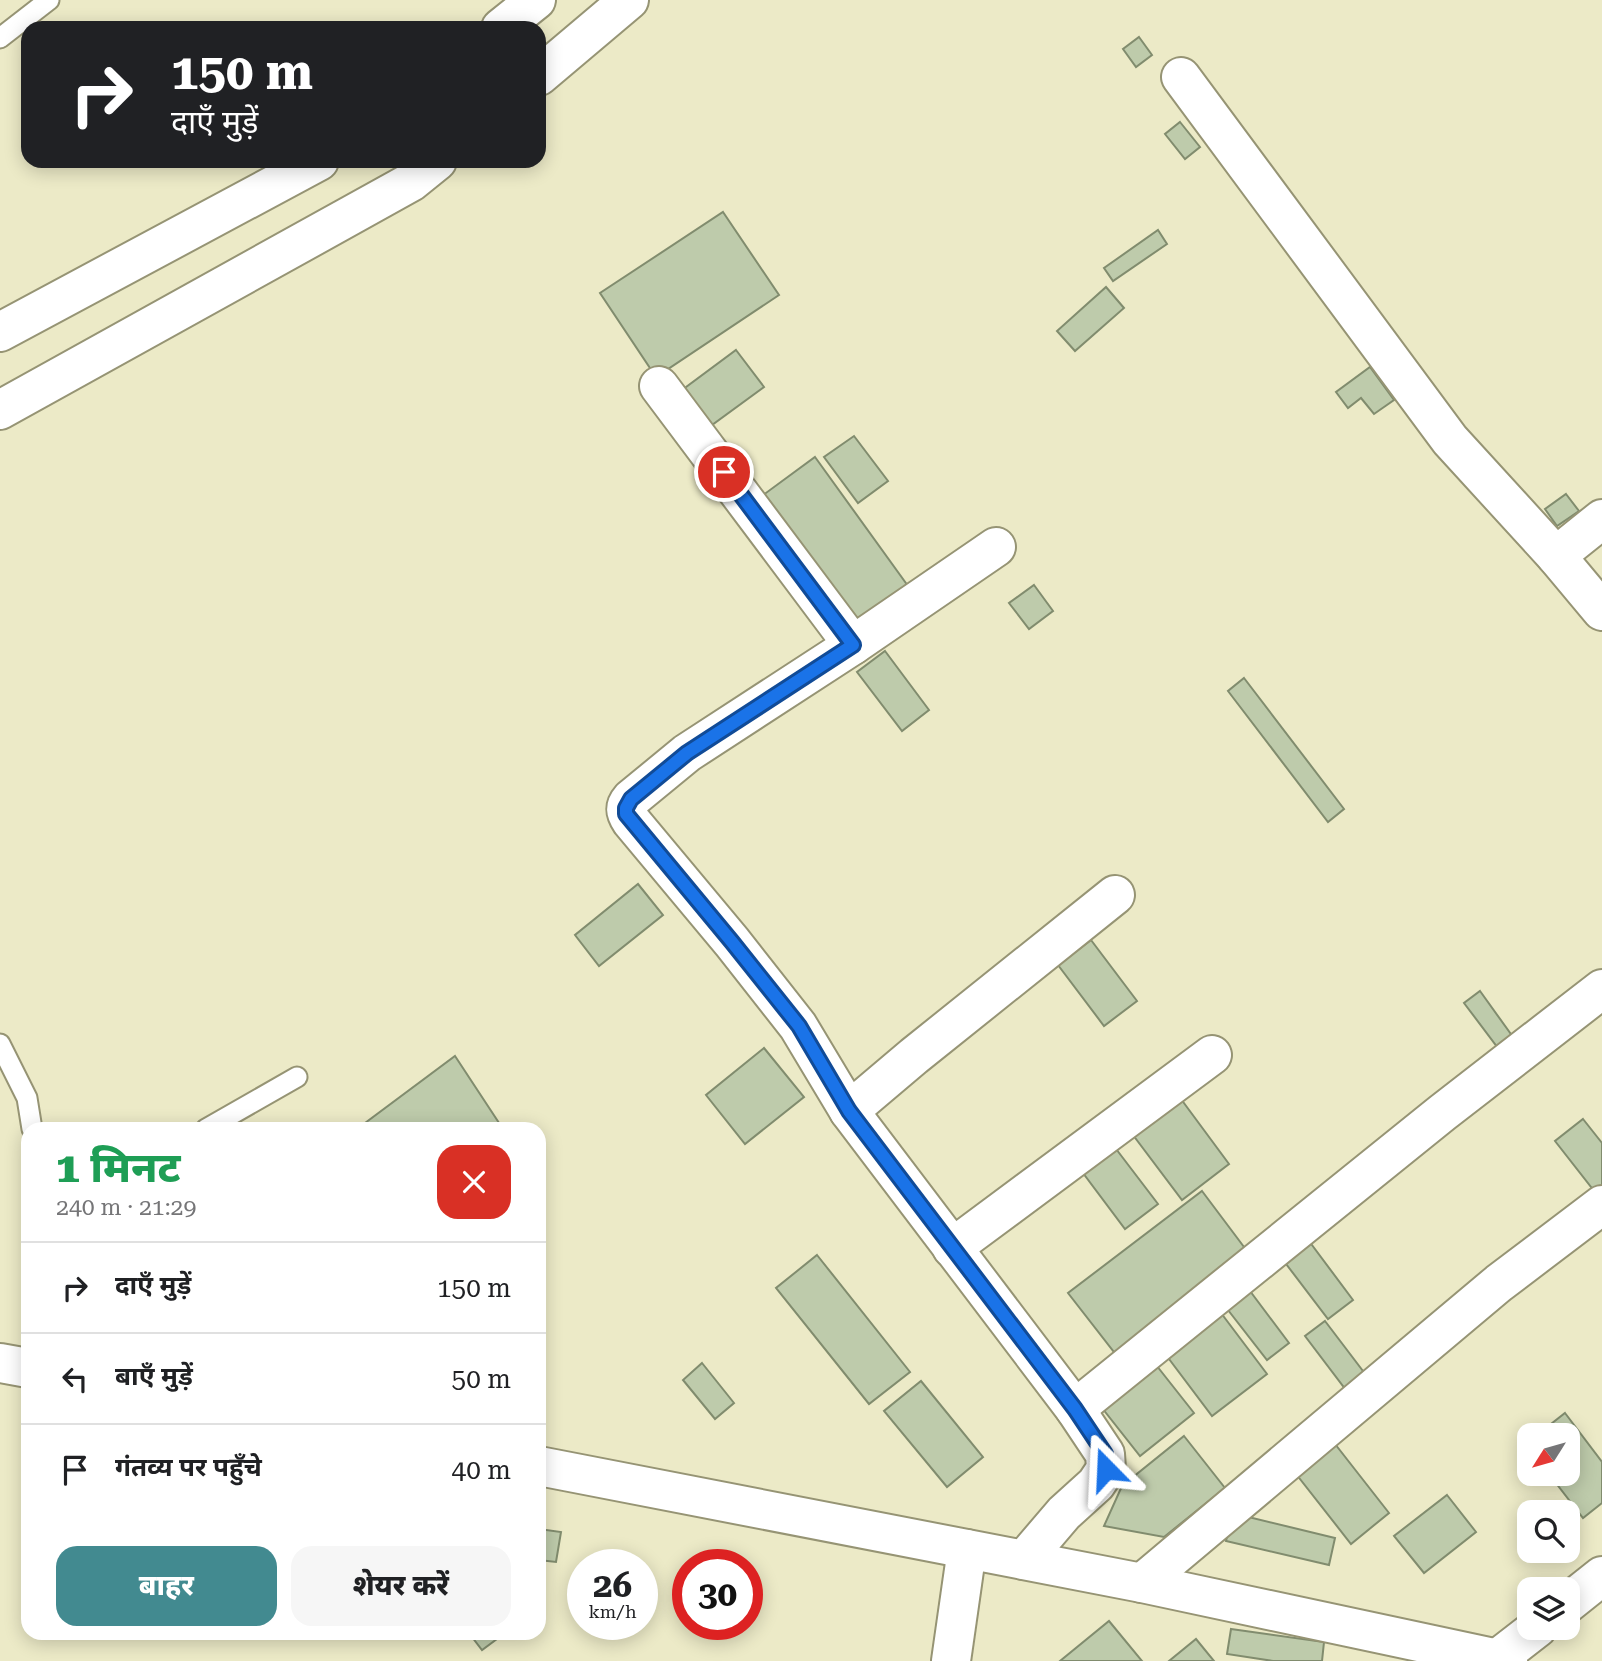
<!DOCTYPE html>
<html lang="hi">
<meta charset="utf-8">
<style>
:root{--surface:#fff;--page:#f6f6f6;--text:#202124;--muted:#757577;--line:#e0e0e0;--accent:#428a90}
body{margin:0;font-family:"Roboto Serif","Noto Sans Devanagari",serif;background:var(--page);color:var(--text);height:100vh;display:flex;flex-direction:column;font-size:26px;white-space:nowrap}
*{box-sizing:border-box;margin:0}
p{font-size:23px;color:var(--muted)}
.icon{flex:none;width:38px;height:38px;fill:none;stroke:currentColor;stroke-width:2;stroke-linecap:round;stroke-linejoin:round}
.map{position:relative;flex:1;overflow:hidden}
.panel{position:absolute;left:21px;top:1122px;width:525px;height:518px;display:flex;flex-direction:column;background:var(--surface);border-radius:21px;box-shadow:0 4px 18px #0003}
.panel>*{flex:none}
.banner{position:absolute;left:21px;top:21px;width:525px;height:147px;border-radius:21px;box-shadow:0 4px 18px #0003;background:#202124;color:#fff;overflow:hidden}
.needle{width:46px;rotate:233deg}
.buttons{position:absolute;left:1517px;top:1423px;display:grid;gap:14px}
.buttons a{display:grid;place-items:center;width:63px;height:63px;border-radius:14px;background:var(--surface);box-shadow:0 4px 18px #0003;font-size:35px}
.speed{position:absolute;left:567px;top:1549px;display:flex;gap:14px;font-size:35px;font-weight:700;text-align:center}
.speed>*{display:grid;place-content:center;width:91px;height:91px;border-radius:50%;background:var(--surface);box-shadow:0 4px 18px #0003;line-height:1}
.speed small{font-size:18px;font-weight:400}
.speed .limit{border:10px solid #d22;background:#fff;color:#111}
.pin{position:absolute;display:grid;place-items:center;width:60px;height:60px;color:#fff;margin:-30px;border:4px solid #fff;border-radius:50%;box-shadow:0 2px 7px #0007}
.me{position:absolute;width:77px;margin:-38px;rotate:339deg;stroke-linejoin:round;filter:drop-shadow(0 0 5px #0008)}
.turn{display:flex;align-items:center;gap:24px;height:147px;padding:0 35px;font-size:32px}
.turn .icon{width:91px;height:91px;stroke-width:2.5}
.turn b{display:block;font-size:49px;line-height:60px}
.round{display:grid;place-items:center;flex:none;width:74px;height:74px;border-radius:21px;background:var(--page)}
.overview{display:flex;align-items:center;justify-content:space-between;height:119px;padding:0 35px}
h1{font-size:42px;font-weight:800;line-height:52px;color:#1e9e55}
.primary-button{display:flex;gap:14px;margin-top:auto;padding:14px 35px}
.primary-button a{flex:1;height:80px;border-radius:21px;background:var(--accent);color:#fff;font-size:28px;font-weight:800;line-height:80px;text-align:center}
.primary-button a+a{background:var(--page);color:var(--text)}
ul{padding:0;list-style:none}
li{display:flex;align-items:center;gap:21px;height:91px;padding:0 35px;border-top:2px solid var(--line)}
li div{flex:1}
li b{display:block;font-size:26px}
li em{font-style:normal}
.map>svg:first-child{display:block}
</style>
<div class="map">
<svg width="1602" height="1661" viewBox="0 0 1602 1661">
<rect width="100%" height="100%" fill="#eceac7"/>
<!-- building -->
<g fill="#becbab" stroke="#818c6e" stroke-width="2">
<path d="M1139 37 1152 55 1136 67 1123 49Z"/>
<path d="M1180 122 1200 147 1185 159 1165 134Z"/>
<path d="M723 212 779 295 656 377 600 293Z"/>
<path d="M1158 230 1167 244 1113 281 1104 268Z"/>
<path d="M1106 287 1124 308 1075 351 1057 331Z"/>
<path d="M736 350 764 387 701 433 674 396Z"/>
<path d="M1370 367 1394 400 1374 414 1361 398 1348 408 1336 392Z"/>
<path d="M854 436 888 481 858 503 824 457Z"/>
<path d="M815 457 908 586 848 629 755 501Z"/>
<path d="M1566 494 1579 511 1557 526 1545 509Z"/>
<path d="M1034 585 1053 611 1029 629 1009 603Z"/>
<path d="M885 651 929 710 902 731 857 672Z"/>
<path d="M1244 678 1344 809 1328 822 1228 691Z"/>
<path d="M638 884 663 915 599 966 575 935Z"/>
<path d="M1091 940 1137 1001 1104 1026 1058 965Z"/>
<path d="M1480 991 1513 1037 1498 1048 1464 1003Z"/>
<path d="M764 1048 804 1097 745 1144 706 1095Z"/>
<path d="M455 1056 503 1129H357Z"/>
<path d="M1178 1095 1229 1164 1182 1200 1130 1131Z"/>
<path d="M1583 1119 1602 1143V1186L1595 1192 1555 1141Z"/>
<path d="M1110 1141 1158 1204 1125 1229 1077 1165Z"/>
<path d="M1202 1191 1253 1259 1121 1361 1068 1293Z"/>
<path d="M1306 1237 1353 1300 1328 1319 1280 1256Z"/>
<path d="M817 1255 910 1372 869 1404 776 1288Z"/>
<path d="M1244 1283 1289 1343 1267 1360 1221 1301Z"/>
<path d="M1215 1305 1267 1374 1212 1416 1160 1347Z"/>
<path d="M1325 1321 1366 1375 1346 1390 1305 1336Z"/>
<path d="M1149 1356 1194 1413 1140 1456 1095 1399Z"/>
<path d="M702 1363 734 1403 715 1419 683 1380Z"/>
<path d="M921 1381 983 1457 947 1487 884 1411Z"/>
<path d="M1565 1413 1602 1462V1503L1583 1518 1549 1474H1568V1435H1537Z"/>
<path d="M1328 1435 1389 1513 1351 1544 1289 1465Z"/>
<path d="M1184 1436 1225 1488 1164 1537 1104 1526 1122 1486Z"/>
<path d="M1447 1495 1476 1532 1424 1573 1394 1536Z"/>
<path d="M1232 1513 1335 1538 1329 1565 1226 1541Z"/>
<path d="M539 1529 561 1532 556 1562 539 1560Z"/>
<path d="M1109 1621 1142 1661H1060Z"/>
<path d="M1231 1629 1324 1642 1322 1661H1273L1227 1654Z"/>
<path d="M469 1633H505L482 1650Z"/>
<path d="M1196 1639 1214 1661H1169Z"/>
</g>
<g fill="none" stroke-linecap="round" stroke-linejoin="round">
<!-- lane casing -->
<g stroke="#969474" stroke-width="23">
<g id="lane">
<path d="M0 38 49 0"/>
<path d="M0 1044 27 1098 32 1129"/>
<path d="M206 1129 297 1077"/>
</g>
</g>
<!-- street casing -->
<g stroke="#969474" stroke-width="42">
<g id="street">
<path d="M1181 77 1450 440 1556 556 1602 611"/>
<path d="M659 386 853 645"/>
<path d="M996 547 853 645 687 753 631 799C624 807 625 812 631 821L732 942 798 1026 849 1111 1075 1409 1105 1454 1106 1469 1096 1484 1064 1513 1024 1560"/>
<path d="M1556 556 1602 519"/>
<path d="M849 1111 914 1056 1115 895"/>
<path d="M952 1248 1212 1055"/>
<path d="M1075 1409 1442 1113 1602 989"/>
<path d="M1142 1583 1499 1283 1602 1205"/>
<path d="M951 1661 967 1549"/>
</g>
</g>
<!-- secondary casing -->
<g stroke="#969474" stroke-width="42">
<g id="secondary">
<path d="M501 28 536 0"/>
<path d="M539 76 629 0"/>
<path d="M0 332 319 161"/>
<path d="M0 410 411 182 437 161"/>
<path d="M0 1363 28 1368"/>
<path d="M539 1466 1142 1583 1508 1661"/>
<path d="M1568 1603 1602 1576"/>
<path d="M1497 1659 1537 1628"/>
</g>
</g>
<!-- lane -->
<use href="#lane" stroke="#fff" stroke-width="19"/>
<!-- street -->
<use href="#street" stroke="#fff" stroke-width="38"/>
<!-- secondary -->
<use href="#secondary" stroke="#fff" stroke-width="38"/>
</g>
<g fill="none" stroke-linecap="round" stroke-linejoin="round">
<!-- route casing -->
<g stroke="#114b97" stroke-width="18">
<path id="route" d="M724 472 853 645 687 753 631 799 626 808V814L732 942 799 1026 849 1111 1075 1409 1105 1454 1106 1469"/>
</g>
<!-- route -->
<use href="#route" stroke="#1a73e8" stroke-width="12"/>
</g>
</svg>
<div class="buttons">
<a><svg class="needle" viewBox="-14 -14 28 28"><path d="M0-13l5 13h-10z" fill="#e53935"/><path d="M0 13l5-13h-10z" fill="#757577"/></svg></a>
<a><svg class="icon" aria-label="search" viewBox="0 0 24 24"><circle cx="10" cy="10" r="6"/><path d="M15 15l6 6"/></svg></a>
<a><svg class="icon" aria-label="layers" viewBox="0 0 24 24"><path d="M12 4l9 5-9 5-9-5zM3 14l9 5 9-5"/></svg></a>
</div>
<div class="speed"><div>26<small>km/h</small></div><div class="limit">30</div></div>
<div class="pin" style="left:724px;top:472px;background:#d93025"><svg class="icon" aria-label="arrive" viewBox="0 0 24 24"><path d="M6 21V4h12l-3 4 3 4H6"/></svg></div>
<svg class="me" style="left:1106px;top:1469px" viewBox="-20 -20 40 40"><path d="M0-17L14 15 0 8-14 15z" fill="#1a73e8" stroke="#fff" stroke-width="4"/></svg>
<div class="banner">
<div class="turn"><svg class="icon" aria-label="right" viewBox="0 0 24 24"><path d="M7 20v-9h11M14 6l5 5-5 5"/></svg><div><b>150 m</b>दाएँ मुड़ें</div></div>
</div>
<section class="panel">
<div class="overview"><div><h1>1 मिनट</h1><p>240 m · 21:29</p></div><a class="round" style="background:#d93025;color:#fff"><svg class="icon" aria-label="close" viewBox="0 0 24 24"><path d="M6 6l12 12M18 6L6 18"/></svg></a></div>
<ul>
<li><svg class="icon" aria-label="right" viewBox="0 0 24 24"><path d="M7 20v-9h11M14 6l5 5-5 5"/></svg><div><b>दाएँ मुड़ें</b></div><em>150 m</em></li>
<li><svg class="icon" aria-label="left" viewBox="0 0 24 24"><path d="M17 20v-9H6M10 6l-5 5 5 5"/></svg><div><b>बाएँ मुड़ें</b></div><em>50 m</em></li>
<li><svg class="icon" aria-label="arrive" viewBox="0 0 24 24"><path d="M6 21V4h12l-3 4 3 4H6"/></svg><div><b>गंतव्य पर पहुँचे</b></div><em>40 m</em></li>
</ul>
<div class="primary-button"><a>बाहर</a><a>शेयर करें</a></div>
</section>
</div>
